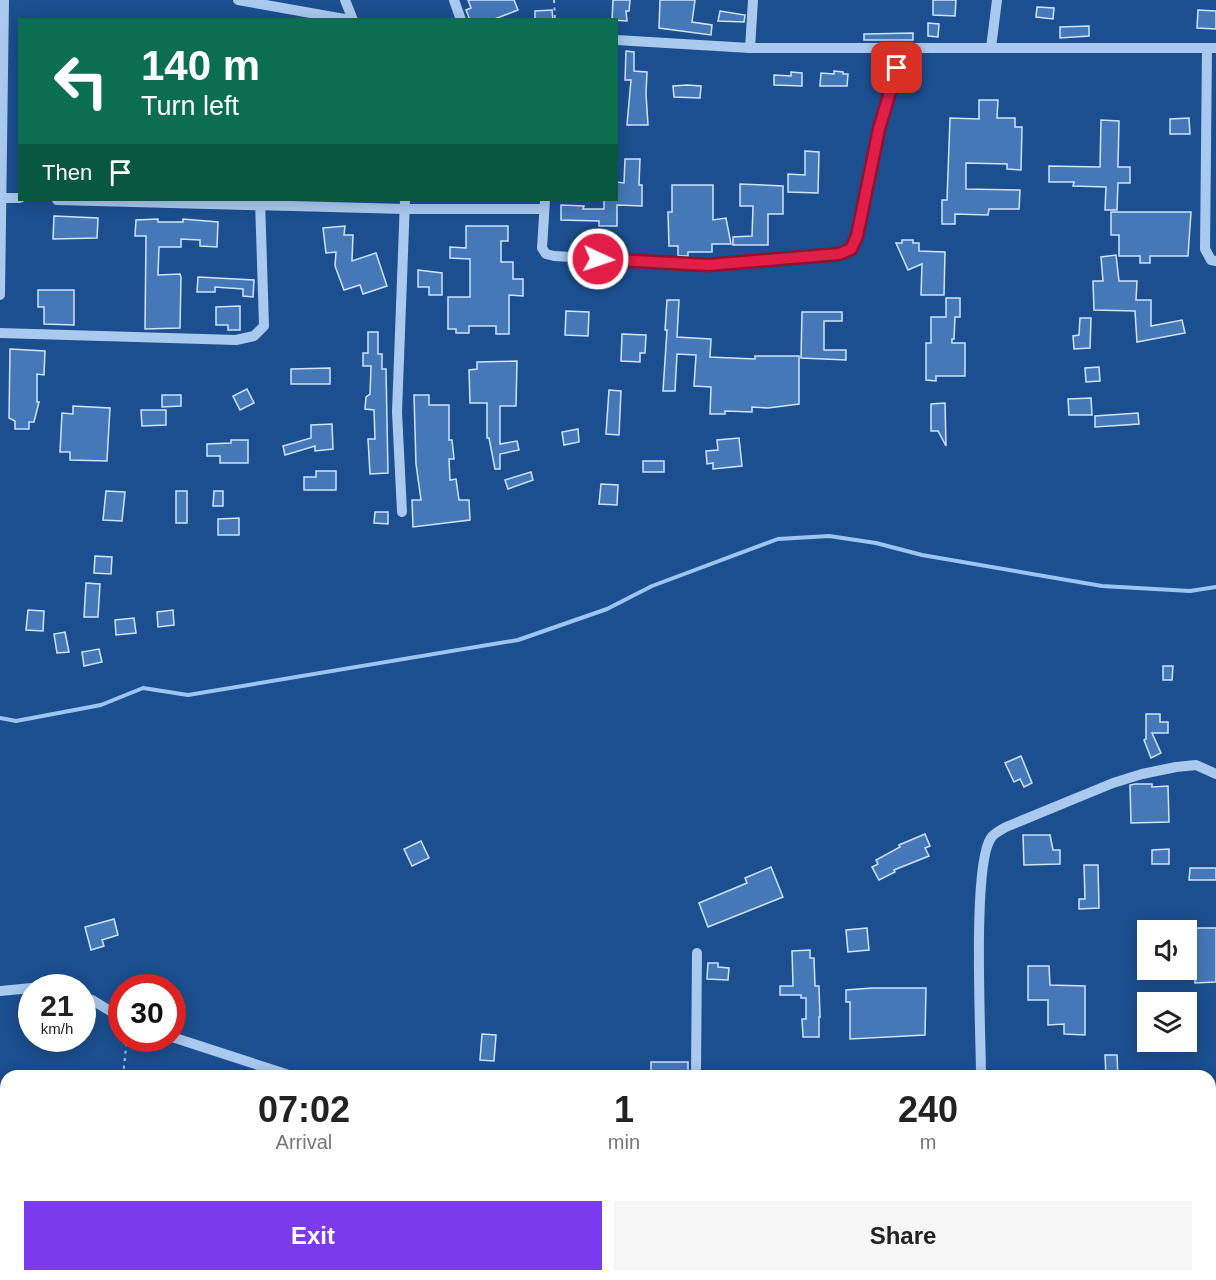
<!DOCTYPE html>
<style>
:root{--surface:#fff;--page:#f6f6f6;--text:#222;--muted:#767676;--accent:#7c3aed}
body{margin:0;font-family:Helvetica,sans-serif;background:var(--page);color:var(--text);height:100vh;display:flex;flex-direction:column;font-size:22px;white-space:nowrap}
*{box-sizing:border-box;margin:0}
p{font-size:20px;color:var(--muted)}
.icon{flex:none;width:33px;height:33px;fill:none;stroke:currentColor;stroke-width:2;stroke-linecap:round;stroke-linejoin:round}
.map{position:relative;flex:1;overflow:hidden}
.side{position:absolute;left:0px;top:1070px;width:1216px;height:212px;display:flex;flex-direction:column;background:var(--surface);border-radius:18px 18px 0 0;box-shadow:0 3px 15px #0003}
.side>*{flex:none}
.banner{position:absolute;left:18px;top:18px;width:600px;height:183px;border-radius:0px;box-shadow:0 3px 15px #0003;background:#0b6e4f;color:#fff;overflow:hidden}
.buttons{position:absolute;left:1137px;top:920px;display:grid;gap:12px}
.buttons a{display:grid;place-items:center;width:60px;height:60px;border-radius:0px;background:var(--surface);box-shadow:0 3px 15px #0003;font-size:30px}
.speed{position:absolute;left:18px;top:974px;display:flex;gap:12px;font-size:30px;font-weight:700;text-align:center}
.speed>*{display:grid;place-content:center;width:78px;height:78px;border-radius:50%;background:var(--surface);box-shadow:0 3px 15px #0003;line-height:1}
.speed small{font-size:15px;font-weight:400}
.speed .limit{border:9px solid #d22;background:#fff;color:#111}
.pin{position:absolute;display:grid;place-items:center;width:51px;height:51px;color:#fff;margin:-26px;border-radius:12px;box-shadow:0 3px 9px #0006}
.me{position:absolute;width:66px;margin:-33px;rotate:93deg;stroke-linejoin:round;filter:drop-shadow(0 0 4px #0008)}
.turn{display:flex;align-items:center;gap:21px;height:126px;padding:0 24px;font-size:27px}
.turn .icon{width:78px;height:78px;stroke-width:2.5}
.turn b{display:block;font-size:42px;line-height:51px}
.then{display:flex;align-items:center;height:57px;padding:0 24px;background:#0003;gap:12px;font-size:22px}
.eta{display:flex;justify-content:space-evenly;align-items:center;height:102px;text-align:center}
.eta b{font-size:36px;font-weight:800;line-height:42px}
.action{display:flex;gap:12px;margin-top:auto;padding:12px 24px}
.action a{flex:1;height:69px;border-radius:0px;background:var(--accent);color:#fff;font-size:24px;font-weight:800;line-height:69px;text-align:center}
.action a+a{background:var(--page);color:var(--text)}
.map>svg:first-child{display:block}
</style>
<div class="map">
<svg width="1216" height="1280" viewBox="0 0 1216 1280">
<rect width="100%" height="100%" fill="#1b4f8f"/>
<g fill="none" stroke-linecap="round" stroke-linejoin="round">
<!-- stream -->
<path stroke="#9cc4f0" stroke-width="4" d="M0 718 16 721 101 705 143 688 188 695 518 640 607 609 652 586 778 539 829 536 876 543 922 555 1102 586 1190 591 1216 587"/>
</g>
<!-- building -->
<g fill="#4478b7" stroke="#cfe3fa" stroke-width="1.5">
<path d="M468 0H514L518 10 492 20H470L466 10 471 8Z"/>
<path d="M613 0H630L629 11H626L627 21 612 20Z"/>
<path d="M660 0H695L692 22 712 25 711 35 659 28Z"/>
<path d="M933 0H956L955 16 933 15Z"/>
<path d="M1037 7 1054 8 1053 19 1036 17Z"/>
<path d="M552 10 553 20H535V11Z"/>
<path d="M1198 10 1216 11V29L1197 28Z"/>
<path d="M720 11 745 15 744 22 718 21Z"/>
<path d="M928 23 939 24 938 37 928 36Z"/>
<path d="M1089 26V36L1060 38V27Z"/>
<path d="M913 33V40H864V34Z"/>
<path d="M626 51 634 52V71L647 72 646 94 648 125H627L631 80H625Z"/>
<path d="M834 71 843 72V74H848L847 86H820L821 73 834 74Z"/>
<path d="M791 72 802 73V86L774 85V75L791 76Z"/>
<path d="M687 85 701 86 700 98 674 97 673 86Z"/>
<path d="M979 100H998L997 118H1015V127H1022L1021 170 1007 169V164L966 163V189L1020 190 1019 209H989L988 215 955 214V224H942V200H947L950 118 979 119Z"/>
<path d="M1189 118 1190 134H1170V119Z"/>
<path d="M1101 120 1119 121 1118 167H1130V183H1118L1117 210H1105L1106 187 1073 186 1074 182H1049V166L1100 167Z"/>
<path d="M805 151 819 152 818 193 788 192V174L805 175Z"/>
<path d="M625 159H640L639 185H642V206L617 205V226H599V221L561 220V205L584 206 583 209H604V200H616V182L624 183Z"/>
<path d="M740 184 783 186V214H768V245H733V237L752 236 753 206H740Z"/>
<path d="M672 185H713V220L726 218 731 244H712V252H688V256H678V246H669L668 212H672Z"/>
<path d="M1111 212H1191L1188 256H1150V263H1140V256H1119V235H1111Z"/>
<path d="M54 216 98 218 97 238 53 239Z"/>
<path d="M158 219V222H183V219L218 222 217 247 200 246V240L181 239V247H159L158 275 180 274 181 277 180 328 145 329 146 236H135L136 220Z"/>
<path d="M345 226 344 235H353L352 261 376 253 387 286 363 294 360 285 344 290 335 266 336 252 326 253 323 228Z"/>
<path d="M466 226H508V241H501V262H513V279H523V296L509 295V334H496V326H469V333H456V329H448V297H470V259L450 258V247L466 248Z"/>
<path d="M902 240H913V243H919V251L945 252 944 295H921L922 264 908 270 896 243H902Z"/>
<path d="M1116 255 1119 281H1137L1136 300H1151V326L1182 320 1185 333 1137 342 1135 311 1094 310 1093 281H1103L1101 257Z"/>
<path d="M418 270 442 273V295H429V287H418Z"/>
<path d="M198 277 254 280 253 297 243 296V289L215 287V292H197Z"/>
<path d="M38 290H74V325L44 324V307H38Z"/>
<path d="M946 298H960V317H955L954 339H952V343H965V376H936V381L926 380V343H931V317H946Z"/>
<path d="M667 300H679L677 337 711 339 710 357 755 359V356H799V404L768 408 752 407V412L725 411V414H710L711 387 694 386 696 355 677 354 675 391H663L667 330H665Z"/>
<path d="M240 306V330H228V325H216V307Z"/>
<path d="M566 311 589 312 588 336 565 335Z"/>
<path d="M802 312H842V321H824V350H846V360L801 358Z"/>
<path d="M1080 318H1091L1090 348 1074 349 1073 336 1079 335Z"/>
<path d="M368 332H378V354H382V369H386L388 473 370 474 368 439H375L374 410 365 409 366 397 370 394 371 366H363V353H368Z"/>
<path d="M622 334 646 335 645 353H640V362L621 361Z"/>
<path d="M10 349 45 351 44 375 37 374V402H39L34 422H29V429H15V421L9 418Z"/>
<path d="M517 361 516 406H500V444L517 441 519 450 500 454V469H495L489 438H487V403H470L469 370 477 369V362Z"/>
<path d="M1099 367 1100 381 1086 382 1085 368Z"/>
<path d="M330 368V384H291V369Z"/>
<path d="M247 389 254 403 240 410 233 396Z"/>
<path d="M609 390 621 391 619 435 606 434Z"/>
<path d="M162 395H181V406L162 407Z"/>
<path d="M414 395H429V405H449V440H452L454 459H449L450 480 456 479 459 500H469L470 520 413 527 412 500H421L416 464Z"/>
<path d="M1091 398 1092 415H1069L1068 399Z"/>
<path d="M945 403 946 446 938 431H931V404Z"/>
<path d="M73 406 110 408 107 461 70 460V452H60L62 413 73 414Z"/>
<path d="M141 410H166V425L142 426Z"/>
<path d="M1138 413 1139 424 1095 427V416Z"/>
<path d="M332 424 333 449 315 451V446L285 455 283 446 311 438V425Z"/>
<path d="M578 429 579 442 564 445 562 432Z"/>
<path d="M739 438 742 466 713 469V463L707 464 706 451 718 450 717 440Z"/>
<path d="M231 440H248V463H220V456H207V444L231 443Z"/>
<rect x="643" y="461" width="21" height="11"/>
<path d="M316 471H336V490H304V477H316Z"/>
<path d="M531 472 533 480 508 489 505 480Z"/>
<path d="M601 484 618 485 617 505 599 504Z"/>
<path d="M106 491 125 492 122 521 103 520Z"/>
<rect x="176" y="491" width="11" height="32"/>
<path d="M214 491H223V506H213Z"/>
<path d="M375 512H388V524L374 523Z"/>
<path d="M239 518V535H218V519Z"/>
<path d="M95 556 112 557 111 574 94 573Z"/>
<path d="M86 583 100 584 98 617H84Z"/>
<path d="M28 610 44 611 43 631 26 630Z"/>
<path d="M173 610 174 625 158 627 157 612Z"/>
<path d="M134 618 136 633 116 635 115 620Z"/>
<path d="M65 632 69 652 57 653 54 634Z"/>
<path d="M99 649 102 662 84 666 82 652Z"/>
<path d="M1163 666H1173L1172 680H1163Z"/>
<path d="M1146 714H1160V722H1168V733H1152L1161 753 1151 758 1144 740 1146 739Z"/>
<path d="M1021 756 1032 783 1024 787 1020 779 1014 782 1005 763Z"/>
<path d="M1135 784H1152V787L1168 786 1169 822 1131 823 1130 785Z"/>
<path d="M925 834 930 846 925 848 929 856 894 870 895 872 879 880 872 867 878 864 876 860 900 847 899 845Z"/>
<path d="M1023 835H1050L1053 850H1060V864L1024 865Z"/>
<path d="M421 841 429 858 412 866 404 849Z"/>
<path d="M1169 849V864H1152V850Z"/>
<path d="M1084 865H1098L1099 908 1079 909V899H1085Z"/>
<path d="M771 867 783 897 708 927 699 903 747 883 745 878Z"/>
<path d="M1190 868H1216V880H1189Z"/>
<path d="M114 919 118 935 102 940 104 946 91 950 85 927Z"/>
<path d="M867 928 869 950 848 952 846 930Z"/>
<path d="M1195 928H1216V982L1195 983V960H1192L1193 936H1195Z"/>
<path d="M810 950V958H814L815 986H819L820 1017H819V1037H803L802 1019H806V998H801V995H780V986H793L792 951Z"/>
<path d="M708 963H718V967L729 968 728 980 707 979Z"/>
<path d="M1028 966H1049L1050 985 1085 986V1035L1064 1034V1024L1048 1025V1000H1028Z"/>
<path d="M872 988H926L925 1035 850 1039V1002H846V990Z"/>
<path d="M482 1034 496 1035 494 1061 480 1060Z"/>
<path d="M1105 1055H1117L1118 1076H1106Z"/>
<rect x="651" y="1062" width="37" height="14"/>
</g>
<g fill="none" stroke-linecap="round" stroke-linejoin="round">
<!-- path -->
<g stroke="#a9c9ee" stroke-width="2" stroke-dasharray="3 4.5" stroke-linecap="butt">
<path d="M554 0 555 20"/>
<path d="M123 1076 127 1038"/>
</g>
<!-- minor -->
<g stroke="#a9c9ee" stroke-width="10">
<path d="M238 0 350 20"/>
<path d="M345 0 353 20"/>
<path d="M454 0 461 20"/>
<path d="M616 40 750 48H1216"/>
<path d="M750 48 753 0"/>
<path d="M991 48 997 0"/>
<path d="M1207 48 1205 249 1211 260 1216 261"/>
<path d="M2 198H20"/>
<path d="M57 200 405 209H544"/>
<path d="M545 200 542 248 546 254 554 256 708 265 839 254 851 249 857 236 879 129 903 48"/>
<path d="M0 295 4 0"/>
<path d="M0 333 236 340 254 336 264 326 260 200"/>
<path d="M402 512 397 412 405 200"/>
<path d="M0 991 32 988"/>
<path d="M82 998 92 1000 122 1018"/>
<path d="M172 1037 292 1076"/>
<path d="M696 1076 697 953"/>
<path d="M981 1076C981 1034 972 864 991 838 994 833 1001 830 1006 827L1113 783 1142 774 1176 767 1196 765 1216 774"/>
<path d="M568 1275V1280"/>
<path d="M992 1275 1006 1280"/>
<path d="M390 1280 400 1275"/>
<path d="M846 1280 847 1275"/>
</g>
</g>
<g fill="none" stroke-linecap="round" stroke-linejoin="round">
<!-- route casing -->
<g stroke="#92132f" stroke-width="15">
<path id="route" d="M598 259 708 265 839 254 851 249 857 236 879 129 897 68"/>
</g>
<!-- route -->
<use href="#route" stroke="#e11d48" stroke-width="10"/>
</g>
</svg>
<div class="buttons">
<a><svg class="icon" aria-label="sound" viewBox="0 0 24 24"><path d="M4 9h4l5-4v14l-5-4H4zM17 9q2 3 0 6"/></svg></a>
<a><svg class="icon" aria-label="layers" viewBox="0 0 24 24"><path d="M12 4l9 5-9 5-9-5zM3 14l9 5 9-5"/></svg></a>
</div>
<div class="speed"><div>21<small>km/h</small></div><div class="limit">30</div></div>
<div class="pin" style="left:897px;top:68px;background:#d93025"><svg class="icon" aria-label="arrive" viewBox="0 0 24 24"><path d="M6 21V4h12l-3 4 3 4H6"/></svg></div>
<svg class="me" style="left:598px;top:259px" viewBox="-20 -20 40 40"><circle r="17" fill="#e11d48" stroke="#fff" stroke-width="3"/><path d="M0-11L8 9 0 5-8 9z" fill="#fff"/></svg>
<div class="banner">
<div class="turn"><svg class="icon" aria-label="left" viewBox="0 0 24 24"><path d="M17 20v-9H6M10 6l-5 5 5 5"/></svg><div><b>140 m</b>Turn left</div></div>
<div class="then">Then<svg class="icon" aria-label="arrive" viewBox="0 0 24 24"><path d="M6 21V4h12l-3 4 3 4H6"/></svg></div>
</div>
<section class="side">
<div class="eta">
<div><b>07:02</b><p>Arrival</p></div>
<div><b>1</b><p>min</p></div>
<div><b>240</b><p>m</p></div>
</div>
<div class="action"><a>Exit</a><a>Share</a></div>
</section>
</div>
